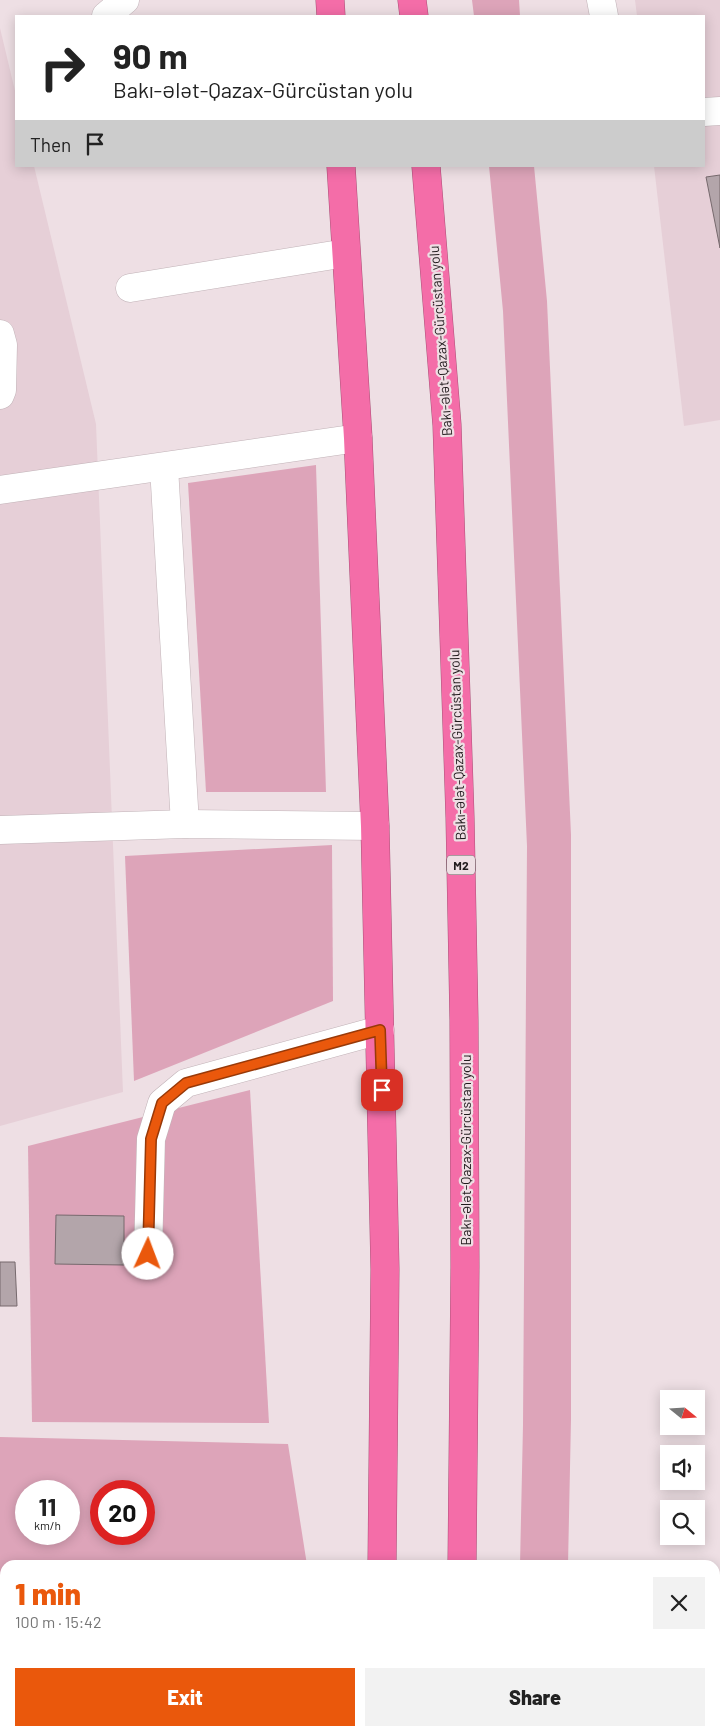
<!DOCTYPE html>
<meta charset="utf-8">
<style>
:root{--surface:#fff;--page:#f2f2f2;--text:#222;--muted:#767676;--accent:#ea580c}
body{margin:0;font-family:Barlow,sans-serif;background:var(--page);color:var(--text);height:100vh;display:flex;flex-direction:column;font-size:19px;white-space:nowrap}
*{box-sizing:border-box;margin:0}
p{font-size:16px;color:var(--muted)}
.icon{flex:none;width:28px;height:28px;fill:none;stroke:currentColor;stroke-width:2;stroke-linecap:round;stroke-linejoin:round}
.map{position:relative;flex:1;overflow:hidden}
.panel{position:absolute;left:0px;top:1560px;width:720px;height:176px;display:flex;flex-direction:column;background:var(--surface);border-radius:15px 15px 0 0;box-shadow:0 2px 12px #0003}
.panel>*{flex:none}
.guide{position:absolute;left:15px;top:15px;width:690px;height:152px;border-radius:0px;box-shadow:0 2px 12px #0003;background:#fff;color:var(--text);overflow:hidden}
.needle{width:32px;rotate:108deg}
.controls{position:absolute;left:660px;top:1390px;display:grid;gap:10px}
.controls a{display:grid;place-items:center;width:45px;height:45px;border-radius:0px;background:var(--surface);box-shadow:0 2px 12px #0003;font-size:25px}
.speed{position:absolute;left:15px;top:1480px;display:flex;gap:10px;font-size:25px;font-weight:700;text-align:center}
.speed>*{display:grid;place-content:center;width:65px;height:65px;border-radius:50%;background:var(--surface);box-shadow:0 2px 12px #0003;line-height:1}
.speed small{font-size:12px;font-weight:400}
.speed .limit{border:8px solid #d22;background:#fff;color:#111}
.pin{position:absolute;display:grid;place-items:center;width:42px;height:42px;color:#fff;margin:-21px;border-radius:10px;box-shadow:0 2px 8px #0006}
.me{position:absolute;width:55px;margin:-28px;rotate:2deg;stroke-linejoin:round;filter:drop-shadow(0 0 4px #0008)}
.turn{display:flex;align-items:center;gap:18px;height:105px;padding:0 15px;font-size:22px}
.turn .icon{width:65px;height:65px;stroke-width:2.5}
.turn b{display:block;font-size:35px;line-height:42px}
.then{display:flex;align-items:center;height:48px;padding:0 15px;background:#0003;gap:10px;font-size:19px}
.round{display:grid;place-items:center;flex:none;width:52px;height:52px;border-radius:0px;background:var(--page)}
.head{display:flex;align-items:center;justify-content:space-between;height:85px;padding:0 15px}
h1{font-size:30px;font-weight:800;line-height:38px;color:var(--accent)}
.cta{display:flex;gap:10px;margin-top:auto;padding:10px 15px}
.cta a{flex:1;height:58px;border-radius:0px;background:var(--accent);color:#fff;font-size:20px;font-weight:800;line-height:58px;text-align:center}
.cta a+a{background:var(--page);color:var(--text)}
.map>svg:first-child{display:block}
</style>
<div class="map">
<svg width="720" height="1736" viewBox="0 0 720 1736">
<rect width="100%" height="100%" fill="#eedfe4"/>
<!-- built -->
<g fill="#e6cfd7">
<path d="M635 0H720V420L684 426 654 166H704V16H637Z"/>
<path d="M0 28 16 95V166H34L96 424 123 1092 0 1126Z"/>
</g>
<!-- green -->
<g fill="#dda4b9" fill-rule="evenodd">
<path d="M472 0H519L520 16H474Z"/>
<path d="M489 166H534L547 301 571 835V1419L568 1565H520L523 1425 527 846 503 311Z"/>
<path d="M316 465 326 792H206L188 483Z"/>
<path d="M332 845 333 1001 134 1081 125 856Z"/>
<path d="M250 1090 269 1423 32 1422 28 1146Z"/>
<path d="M0 1437 288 1444 307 1565H5V1731H311V1736H0ZM69 1491V1534H26V1491ZM144 1491V1534H101V1491Z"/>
<rect x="516" y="1731" width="48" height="5"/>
</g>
<!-- building -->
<g fill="#b3a5aa" stroke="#76696d">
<path d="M720 175V248L706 177Z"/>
<path d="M56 1215 124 1216V1265L55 1264Z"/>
<path d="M0 1262H15L17 1306H0Z"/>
</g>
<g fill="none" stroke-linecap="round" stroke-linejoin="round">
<!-- minor casing -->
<g stroke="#c1b2b7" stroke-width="29">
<g id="minor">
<path d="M601 0 604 16"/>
<path d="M106 16 125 0"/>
<path d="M704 112 720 111"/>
<path d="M130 288 346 253"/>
<path d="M0 334 3 345 2 390 0 395"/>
<path d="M164 467 185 824"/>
<path d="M0 490 358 438"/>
<path d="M0 830 185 824 375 826"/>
<path d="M148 1254 151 1139 162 1103 186 1083 380 1030"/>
</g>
</g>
<!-- highway casing -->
<g stroke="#aa5077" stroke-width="29">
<g id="highway">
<path d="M330 0 331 16"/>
<path d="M412 0 414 16"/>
<path d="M341 166 358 438 375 826 385 1269 382 1565"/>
<path d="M426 166 447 425 460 817 464 1020 465 1267 462 1565"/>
<path d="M378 1736V1731"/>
<path d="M457 1736 458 1731"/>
</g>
</g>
<!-- minor -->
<use href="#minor" stroke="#fff" stroke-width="28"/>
<!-- highway -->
<use href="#highway" stroke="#f46da8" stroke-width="28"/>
</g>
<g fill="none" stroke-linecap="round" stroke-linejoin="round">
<!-- route casing -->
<g stroke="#983908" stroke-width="12">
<path id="route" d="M148 1254 151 1139 162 1103 186 1083 380 1030 382 1090"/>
</g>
<!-- route -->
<use href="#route" stroke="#ea580c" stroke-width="9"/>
</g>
<g text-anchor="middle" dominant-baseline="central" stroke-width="4.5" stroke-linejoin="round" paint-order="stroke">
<!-- shield labels -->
<rect fill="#eedfe4" stroke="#5e5659" stroke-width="1" x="447" y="855.5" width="28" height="19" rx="4"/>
<g font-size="12" font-weight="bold" fill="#211b1d">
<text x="461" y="865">M2</text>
</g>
<!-- street labels -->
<g font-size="14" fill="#211b1d" stroke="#eedfe4">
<text transform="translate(440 341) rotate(-94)">Bakı-Ələt-Qazax-Gürcüstan yolu</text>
<text transform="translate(457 745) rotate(-92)">Bakı-Ələt-Qazax-Gürcüstan yolu</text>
<text transform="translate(465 1150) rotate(-90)">Bakı-Ələt-Qazax-Gürcüstan yolu</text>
</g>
</g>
</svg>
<div class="controls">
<a><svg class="needle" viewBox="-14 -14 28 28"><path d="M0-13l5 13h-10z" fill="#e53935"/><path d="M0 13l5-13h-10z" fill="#767676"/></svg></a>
<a><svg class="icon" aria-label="sound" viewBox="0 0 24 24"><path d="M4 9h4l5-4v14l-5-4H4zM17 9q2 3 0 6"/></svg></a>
<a><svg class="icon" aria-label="search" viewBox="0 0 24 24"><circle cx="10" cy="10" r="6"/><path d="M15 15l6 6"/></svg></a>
</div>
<div class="speed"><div>11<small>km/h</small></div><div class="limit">20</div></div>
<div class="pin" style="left:382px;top:1090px;background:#d93025"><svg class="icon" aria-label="arrive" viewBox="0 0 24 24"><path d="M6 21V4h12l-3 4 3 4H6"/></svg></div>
<svg class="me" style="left:148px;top:1254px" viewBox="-20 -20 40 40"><circle r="19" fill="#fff"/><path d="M0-13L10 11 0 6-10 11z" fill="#ea580c"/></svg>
<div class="guide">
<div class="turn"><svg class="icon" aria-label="right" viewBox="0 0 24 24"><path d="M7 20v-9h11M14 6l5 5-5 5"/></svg><div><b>90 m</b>Bakı-Ələt-Qazax-Gürcüstan yolu</div></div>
<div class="then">Then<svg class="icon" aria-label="arrive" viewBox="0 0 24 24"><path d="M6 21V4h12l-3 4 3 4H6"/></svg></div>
</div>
<section class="panel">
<div class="head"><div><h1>1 min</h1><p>100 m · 15:42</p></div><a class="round"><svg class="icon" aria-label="close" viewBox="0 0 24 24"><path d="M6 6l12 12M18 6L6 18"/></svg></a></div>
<div class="cta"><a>Exit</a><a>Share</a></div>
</section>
</div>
